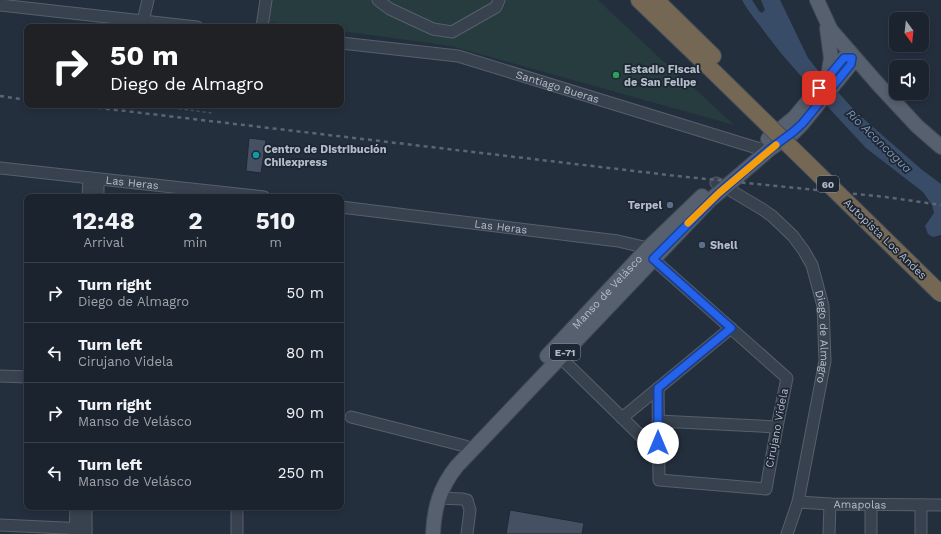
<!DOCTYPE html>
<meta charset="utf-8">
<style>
:root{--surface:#1b232e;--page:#242b36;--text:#f1f3f6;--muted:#a0a4aa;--line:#39404a}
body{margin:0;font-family:"Work Sans",sans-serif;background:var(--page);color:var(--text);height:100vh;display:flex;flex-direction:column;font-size:15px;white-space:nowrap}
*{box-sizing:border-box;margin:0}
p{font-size:13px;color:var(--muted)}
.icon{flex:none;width:22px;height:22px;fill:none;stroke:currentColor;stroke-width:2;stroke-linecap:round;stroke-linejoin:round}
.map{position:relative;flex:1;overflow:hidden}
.side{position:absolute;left:24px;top:194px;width:320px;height:316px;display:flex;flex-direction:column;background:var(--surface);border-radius:8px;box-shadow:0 2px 6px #0003,0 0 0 1px var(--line)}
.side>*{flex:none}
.guide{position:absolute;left:24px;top:24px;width:320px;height:84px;border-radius:8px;box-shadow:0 2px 6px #0003,0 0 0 1px var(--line);background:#202124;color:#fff;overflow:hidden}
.needle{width:26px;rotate:165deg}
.buttons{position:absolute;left:889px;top:12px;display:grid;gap:8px}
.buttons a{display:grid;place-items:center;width:40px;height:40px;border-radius:8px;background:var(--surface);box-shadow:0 2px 6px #0003,0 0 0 1px var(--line);font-size:20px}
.pin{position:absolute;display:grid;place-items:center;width:34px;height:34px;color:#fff;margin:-17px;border-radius:8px;box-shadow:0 2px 6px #0006}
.me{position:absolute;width:44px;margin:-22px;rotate:0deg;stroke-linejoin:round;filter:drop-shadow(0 0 3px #0008)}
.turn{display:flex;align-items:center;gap:14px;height:84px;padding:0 20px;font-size:18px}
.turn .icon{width:52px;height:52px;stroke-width:2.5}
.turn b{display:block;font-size:28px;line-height:34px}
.eta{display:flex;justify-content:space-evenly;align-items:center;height:68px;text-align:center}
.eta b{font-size:24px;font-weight:700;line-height:28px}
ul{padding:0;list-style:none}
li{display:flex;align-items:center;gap:12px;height:60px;padding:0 20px;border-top:1px solid var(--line)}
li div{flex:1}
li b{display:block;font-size:15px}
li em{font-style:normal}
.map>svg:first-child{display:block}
</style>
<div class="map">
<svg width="941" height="534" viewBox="0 0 941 534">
<rect width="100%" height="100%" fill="#242f3e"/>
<!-- green -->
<path fill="#263c3f" d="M264 0H598L664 62 693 87 734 125 451 46 341 31V27H308L263 21Z"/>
<!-- water -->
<path fill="#394c67" d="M742 0H752L759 11 762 13 765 10 761 0H780L808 58 816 68 857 113 921 169 941 184V235L933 237 928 234 925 226 934 213 932 205 923 192 866 148 827 106 780 52 748 10Z"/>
<!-- building -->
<g fill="#455162" stroke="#1f2835">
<path d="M249 138 266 140 261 173 246 171Z"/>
<path d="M510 510 584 523 582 534H506Z"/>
</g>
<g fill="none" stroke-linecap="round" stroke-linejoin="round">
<!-- minor casing -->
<g stroke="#565f6c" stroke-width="13">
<g id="minor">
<path d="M378 0 390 9 433 29 452 32 496 7 499 0"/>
<path d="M0 5 197 27"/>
<path d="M143 21 148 0"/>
<path d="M262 27 266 0"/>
<path id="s1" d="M341 43 458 56 757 148 770 149"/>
<path id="s2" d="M0 168 264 197"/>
<path id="s3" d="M716 183 725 187 762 209 772 216 793 236 804 251 812 265 823 306 825 361 798 502 787 534"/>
<path d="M88 197 89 178"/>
<path d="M98 197V180"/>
<path id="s4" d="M341 207 618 241 648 248 654 252"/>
<path d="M653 259 787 378 777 427 766 489 659 480 658 388"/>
<path d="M560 357 658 453"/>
<path d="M0 376 27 377"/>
<path d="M351 417 465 446"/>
<path d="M622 418 731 328"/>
<path d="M658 421 777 427"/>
<path d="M438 498 463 499 467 500 470 510 467 534"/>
<path id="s5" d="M798 502 830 504 941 505"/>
<path d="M86 507V534"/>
<path d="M0 525 86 529"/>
<path d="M75 534 76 507"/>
<path d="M237 534V507"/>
<path d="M829 534 830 504"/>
<path d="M871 534V505"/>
<path d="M921 534V505"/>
</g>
</g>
<!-- major casing -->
<g stroke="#414a57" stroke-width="16">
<g id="major">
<path d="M817 0 834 37"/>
<path d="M827 28 831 58 828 77"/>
<path d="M830 29 877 83 917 126 941 147"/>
<path d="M768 139 794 118 844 58"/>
<path id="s6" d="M547 356 648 248 702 196"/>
<path d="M433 534C434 508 440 487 457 466L709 201 770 149 793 133 802 124 851 64 852 58 849 51"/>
</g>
</g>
<!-- highway casing -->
<g stroke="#434c59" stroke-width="18">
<g id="highway">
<path d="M639 0 716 74"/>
<path d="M656 0 713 56"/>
</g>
</g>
<!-- path -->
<path stroke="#44595c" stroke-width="1.5" stroke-dasharray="3 3" stroke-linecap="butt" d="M149 105 212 113"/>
<!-- minor -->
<use href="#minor" stroke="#38414e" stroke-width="11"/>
<!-- major -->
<use href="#major" stroke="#56606e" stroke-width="14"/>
<!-- highway -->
<use href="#highway" stroke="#746855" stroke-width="16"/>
<!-- rail -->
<g stroke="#5a6575" stroke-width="2.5" stroke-dasharray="4 4" stroke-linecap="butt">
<path d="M0 96 27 100"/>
<path d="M74 105 677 176 886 197 941 205"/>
</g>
<!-- highway-bridge casing -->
<g stroke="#434c59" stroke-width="18" stroke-linecap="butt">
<path id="highway-bridge" d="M716 74 941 294"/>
</g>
<!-- highway-bridge -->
<use href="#highway-bridge" stroke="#746855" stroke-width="16"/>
</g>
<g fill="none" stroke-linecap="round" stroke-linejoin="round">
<!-- route casing -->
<g stroke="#184099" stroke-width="10">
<path id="route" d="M658 443V388L731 328 653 259 719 193 770 149 793 132 802 124 851 64 852 58H844L819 88"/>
</g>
<!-- route -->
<use href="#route" stroke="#2563eb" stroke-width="7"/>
<!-- slow -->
<path stroke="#f59e0b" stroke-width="7" d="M688 223 719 193 776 145"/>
</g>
<!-- markers -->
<circle fill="#2e9e5b" stroke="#1d2633" stroke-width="1.5" cx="616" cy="75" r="4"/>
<circle fill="#0f9aa8" stroke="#1d2633" stroke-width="1.5" cx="256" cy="155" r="4"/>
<g fill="#5c6f8a" stroke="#1d2633" stroke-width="1.5">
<circle cx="670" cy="205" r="4"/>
<circle cx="702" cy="245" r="4"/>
</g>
<g text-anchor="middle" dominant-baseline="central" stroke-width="3.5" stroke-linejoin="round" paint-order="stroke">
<!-- shield labels -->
<g fill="#1d2633" stroke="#878f9c" stroke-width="1">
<rect x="817" y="176" width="22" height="16" rx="3"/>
<rect x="550" y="344" width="30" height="16" rx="3"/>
</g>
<g font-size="10" font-weight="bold" fill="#b4bcc9">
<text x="828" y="184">60</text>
<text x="565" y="352">E-71</text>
</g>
<!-- poi labels -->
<g font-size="11" font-weight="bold" fill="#b4bcc9" stroke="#1d2633" text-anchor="start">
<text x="624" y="69">Estadio Fiscal<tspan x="624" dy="13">de San Felipe</tspan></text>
<text x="264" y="149">Centro de Distribución<tspan x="264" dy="13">Chilexpress</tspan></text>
<text x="662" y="205" text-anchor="end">Terpel</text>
<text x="710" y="245">Shell</text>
</g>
<!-- street labels -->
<g font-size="11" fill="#b4bcc9" stroke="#1d2633">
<text stroke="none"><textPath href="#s1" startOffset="222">Santiago Bueras</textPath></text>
<text stroke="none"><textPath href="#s2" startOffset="133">Las Heras</textPath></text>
<text stroke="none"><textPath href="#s4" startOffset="161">Las Heras</textPath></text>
<text transform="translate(885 239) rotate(44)">Autopista Los Andes</text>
<text stroke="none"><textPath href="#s6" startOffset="88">Manso de Velásco</textPath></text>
<text stroke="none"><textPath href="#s3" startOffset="202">Diego de Almagro</textPath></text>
<text transform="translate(777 428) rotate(-79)">Cirujano Videla</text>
<text stroke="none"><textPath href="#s5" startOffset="62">Amapolas</textPath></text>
</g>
<!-- water labels -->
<g font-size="12" font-style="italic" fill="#7c92b1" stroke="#1d2633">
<text transform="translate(879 141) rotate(44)">Río Aconcagua</text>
</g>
</g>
</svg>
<div class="buttons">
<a><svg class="needle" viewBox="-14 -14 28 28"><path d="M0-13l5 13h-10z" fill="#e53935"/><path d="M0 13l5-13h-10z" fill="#a0a4aa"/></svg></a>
<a><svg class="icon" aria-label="sound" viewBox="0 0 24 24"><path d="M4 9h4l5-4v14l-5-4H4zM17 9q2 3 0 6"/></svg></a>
</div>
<div class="pin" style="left:819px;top:88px;background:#d93025"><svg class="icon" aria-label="arrive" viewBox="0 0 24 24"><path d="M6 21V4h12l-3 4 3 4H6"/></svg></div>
<svg class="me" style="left:658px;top:443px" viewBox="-20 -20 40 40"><circle r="19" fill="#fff"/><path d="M0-13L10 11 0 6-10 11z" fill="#2563eb"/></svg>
<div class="guide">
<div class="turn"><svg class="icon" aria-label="right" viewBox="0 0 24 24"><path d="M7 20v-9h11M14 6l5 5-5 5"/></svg><div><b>50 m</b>Diego de Almagro</div></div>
</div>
<section class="side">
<div class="eta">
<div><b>12:48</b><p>Arrival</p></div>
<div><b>2</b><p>min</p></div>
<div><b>510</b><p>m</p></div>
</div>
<ul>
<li><svg class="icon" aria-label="right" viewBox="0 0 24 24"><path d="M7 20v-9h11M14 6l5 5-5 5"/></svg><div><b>Turn right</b><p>Diego de Almagro</p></div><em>50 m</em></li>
<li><svg class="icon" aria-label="left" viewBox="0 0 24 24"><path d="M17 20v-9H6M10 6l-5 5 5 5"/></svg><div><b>Turn left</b><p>Cirujano Videla</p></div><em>80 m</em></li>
<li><svg class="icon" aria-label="right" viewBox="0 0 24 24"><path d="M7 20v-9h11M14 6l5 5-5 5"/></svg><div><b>Turn right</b><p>Manso de Velásco</p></div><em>90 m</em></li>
<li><svg class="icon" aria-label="left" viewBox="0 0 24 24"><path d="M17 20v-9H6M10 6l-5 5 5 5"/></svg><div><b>Turn left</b><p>Manso de Velásco</p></div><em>250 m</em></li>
</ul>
</section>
</div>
